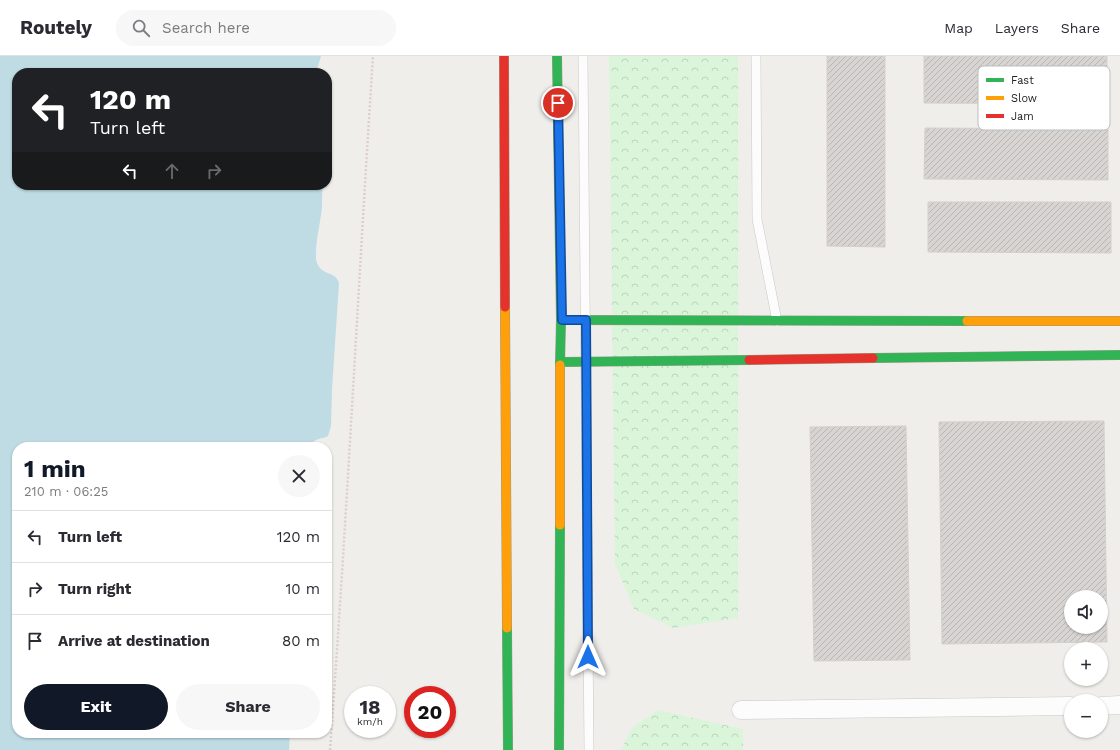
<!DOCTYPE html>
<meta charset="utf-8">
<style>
:root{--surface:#fff;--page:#f7f7f7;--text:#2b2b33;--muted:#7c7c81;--line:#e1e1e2;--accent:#111827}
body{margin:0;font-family:"Work Sans",sans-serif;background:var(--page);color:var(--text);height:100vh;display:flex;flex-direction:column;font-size:15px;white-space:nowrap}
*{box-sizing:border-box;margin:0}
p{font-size:13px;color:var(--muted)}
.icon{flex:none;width:22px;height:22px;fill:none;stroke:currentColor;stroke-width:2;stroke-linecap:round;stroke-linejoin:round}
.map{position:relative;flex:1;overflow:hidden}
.details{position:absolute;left:12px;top:386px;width:320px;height:296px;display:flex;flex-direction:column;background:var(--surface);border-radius:16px;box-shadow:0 1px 3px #0004}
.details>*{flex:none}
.banner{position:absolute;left:12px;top:12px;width:320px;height:122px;border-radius:16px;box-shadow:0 1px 3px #0004;background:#202124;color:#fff;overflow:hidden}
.controls{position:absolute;left:1064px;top:534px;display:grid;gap:8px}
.controls a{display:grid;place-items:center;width:44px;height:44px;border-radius:50%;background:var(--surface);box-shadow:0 1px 3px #0004;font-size:20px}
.speed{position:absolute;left:344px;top:630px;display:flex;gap:8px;font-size:20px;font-weight:700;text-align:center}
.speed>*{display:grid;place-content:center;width:52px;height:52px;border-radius:50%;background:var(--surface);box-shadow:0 1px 3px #0004;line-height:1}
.speed small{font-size:10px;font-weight:400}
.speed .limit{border:6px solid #d22;background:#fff;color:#111}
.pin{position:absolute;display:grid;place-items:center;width:34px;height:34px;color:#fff;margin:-17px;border:2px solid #fff;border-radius:50%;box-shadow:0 1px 4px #0007}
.me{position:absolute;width:44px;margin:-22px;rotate:0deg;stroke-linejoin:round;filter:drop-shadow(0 0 3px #0008)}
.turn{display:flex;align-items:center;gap:14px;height:84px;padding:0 12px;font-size:18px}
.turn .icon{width:52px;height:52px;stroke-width:2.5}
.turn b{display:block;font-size:28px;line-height:34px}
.lanes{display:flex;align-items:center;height:38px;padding:0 12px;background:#0003;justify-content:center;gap:20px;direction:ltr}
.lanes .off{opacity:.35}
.round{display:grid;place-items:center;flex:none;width:42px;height:42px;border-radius:21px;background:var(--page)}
.headline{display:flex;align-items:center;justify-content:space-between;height:68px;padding:0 12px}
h1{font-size:24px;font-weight:700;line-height:30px;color:var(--accent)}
.primary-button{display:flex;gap:8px;margin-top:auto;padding:8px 12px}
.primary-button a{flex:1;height:46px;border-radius:24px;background:var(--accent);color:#fff;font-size:16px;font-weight:700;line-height:46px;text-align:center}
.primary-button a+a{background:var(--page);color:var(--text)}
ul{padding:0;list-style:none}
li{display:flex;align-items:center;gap:12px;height:52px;padding:0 12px;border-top:1px solid var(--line)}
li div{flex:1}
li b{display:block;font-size:15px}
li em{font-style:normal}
header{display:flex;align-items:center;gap:24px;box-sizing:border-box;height:56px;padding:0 20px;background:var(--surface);border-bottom:1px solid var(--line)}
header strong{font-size:19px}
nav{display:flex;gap:22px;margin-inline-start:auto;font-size:14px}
.search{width:280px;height:36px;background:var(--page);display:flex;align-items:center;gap:10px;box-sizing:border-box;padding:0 14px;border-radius:22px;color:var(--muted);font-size:15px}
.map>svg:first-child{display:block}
</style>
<header>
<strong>Routely</strong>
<div class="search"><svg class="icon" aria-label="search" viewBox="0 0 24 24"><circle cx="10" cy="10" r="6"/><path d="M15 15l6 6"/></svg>Search here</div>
<nav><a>Map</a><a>Layers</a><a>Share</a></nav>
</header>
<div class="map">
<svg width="1120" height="694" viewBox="0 0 1120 694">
<defs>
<pattern id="park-crowns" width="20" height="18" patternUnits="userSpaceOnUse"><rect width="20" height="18" fill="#daf5da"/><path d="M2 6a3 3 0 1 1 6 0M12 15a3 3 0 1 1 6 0" fill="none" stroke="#bbd2bb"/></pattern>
<pattern id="building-hatch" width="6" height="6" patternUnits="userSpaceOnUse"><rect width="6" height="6" fill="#d7d4d2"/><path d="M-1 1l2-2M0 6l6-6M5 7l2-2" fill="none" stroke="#b8b6b4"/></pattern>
</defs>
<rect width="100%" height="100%" fill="#f0eeeb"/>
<!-- park -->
<g fill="url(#park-crowns)">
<path d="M609 0H738V562L673 572 634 553 615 508Z"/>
<path d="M658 654 743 673V694H621L632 672Z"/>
</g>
<!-- water -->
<path fill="#bfdbe3" d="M0 0H321L316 17H17V129H323C322 136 322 144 322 151 321 165 313 195 317 207 322 220 336 215 339 227L332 333 331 370 328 380C321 384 314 381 311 391H17V677H290L289 694H0Z"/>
<!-- building -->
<g fill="url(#building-hatch)" stroke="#d3d0cc" fill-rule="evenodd">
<path d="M827 0H885V191L827 190Z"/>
<path d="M924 0H1107V48L924 47Z"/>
<path d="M925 72 1108 73V124L924 123Z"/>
<path d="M928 146H1111V197L928 196Z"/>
<path d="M1104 365 1107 586 942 588 939 366ZM1071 541H1101V571H1071Z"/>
<path d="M906 370 910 604 814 605 810 371Z"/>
</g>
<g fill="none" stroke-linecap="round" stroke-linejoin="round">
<!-- lane casing -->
<g stroke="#c9c8c7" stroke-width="10">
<g id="lane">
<path d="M583 0 589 694"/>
<path d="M756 0 757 163 777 265"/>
</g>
</g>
<!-- street casing -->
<g stroke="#c9c8c7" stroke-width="19">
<g id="street">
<path d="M1101 650 1120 649"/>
<path d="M741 654 1071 650"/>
</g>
</g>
<!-- fast casing -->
<g stroke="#999a82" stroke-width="10">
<g id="fast">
<path d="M557 0 561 264 560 309"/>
<path d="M561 264 967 265"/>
<path d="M873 302 1120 299"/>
<path d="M560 306 749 304"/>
<path d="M507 572 508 694"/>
<path d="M559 694 560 469"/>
</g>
</g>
<!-- slow casing -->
<g stroke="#999a82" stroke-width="10">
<g id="slow">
<path d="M505 251 507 572"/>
<path d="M967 265H1120"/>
<path d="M560 469V309"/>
</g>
</g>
<!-- jam casing -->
<g stroke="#999a82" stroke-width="10">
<g id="jam">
<path d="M504 0 505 251"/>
<path d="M749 304 873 302"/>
</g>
</g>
<!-- path -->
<path stroke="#dccecd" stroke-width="2.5" stroke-dasharray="2 2" stroke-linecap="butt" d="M330 694C347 463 358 231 373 0"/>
<!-- lane -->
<use href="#lane" stroke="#fdfcfc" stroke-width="9"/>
<!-- street -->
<use href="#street" stroke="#fdfcfc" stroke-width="18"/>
<!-- fast -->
<use href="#fast" stroke="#30b455" stroke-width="9"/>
<!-- slow -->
<use href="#slow" stroke="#ff9f0a" stroke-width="9"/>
<!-- jam -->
<use href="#jam" stroke="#e5322d" stroke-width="9"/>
</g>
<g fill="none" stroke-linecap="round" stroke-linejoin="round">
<!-- route casing -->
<g stroke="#114b97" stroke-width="10">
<path id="route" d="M558 47 562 264H586L588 601"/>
</g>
<!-- route -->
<use href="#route" stroke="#1a73e8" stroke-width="7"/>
</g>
<!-- legend -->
<rect x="978" y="10" width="132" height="64" rx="6" fill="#fff" stroke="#bdbdbd" stroke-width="1"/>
<rect x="986" y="22" width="18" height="4" fill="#30b455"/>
<rect x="986" y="40" width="18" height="4" fill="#ff9f0a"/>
<rect x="986" y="58" width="18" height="4" fill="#e5322d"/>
<g font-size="11" fill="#222">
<text x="1011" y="28">Fast</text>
<text x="1011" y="46">Slow</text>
<text x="1011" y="64">Jam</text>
</g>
</svg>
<div class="controls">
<a><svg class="icon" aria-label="sound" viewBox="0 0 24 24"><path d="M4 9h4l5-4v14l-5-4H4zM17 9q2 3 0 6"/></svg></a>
<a>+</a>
<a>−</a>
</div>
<div class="speed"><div>18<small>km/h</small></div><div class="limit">20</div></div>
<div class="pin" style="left:558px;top:47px;background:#d93025"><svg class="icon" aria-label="arrive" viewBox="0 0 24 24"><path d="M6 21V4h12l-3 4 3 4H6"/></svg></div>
<svg class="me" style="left:588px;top:601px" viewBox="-20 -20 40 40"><path d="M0-17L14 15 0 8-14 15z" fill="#1a73e8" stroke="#fff" stroke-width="4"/></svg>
<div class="banner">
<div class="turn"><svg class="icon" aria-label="left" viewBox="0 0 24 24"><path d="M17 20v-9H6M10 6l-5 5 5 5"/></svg><div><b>120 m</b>Turn left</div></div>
<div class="lanes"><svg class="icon" aria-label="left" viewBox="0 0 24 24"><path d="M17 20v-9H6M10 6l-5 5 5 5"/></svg><svg class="icon off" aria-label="ahead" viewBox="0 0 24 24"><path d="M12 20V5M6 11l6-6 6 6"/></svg><svg class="icon off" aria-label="right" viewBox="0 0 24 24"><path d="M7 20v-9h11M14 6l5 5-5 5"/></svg></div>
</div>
<section class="details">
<div class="headline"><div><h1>1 min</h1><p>210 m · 06:25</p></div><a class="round"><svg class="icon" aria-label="close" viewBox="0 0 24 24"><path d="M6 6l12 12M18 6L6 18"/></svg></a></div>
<ul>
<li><svg class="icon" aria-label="left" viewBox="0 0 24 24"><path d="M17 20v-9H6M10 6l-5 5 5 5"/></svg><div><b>Turn left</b></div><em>120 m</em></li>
<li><svg class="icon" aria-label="right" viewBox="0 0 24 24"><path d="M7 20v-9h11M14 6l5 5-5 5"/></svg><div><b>Turn right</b></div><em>10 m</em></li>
<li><svg class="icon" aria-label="arrive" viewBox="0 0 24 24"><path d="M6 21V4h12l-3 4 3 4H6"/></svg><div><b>Arrive at destination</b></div><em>80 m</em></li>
</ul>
<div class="primary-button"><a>Exit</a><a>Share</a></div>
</section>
</div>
